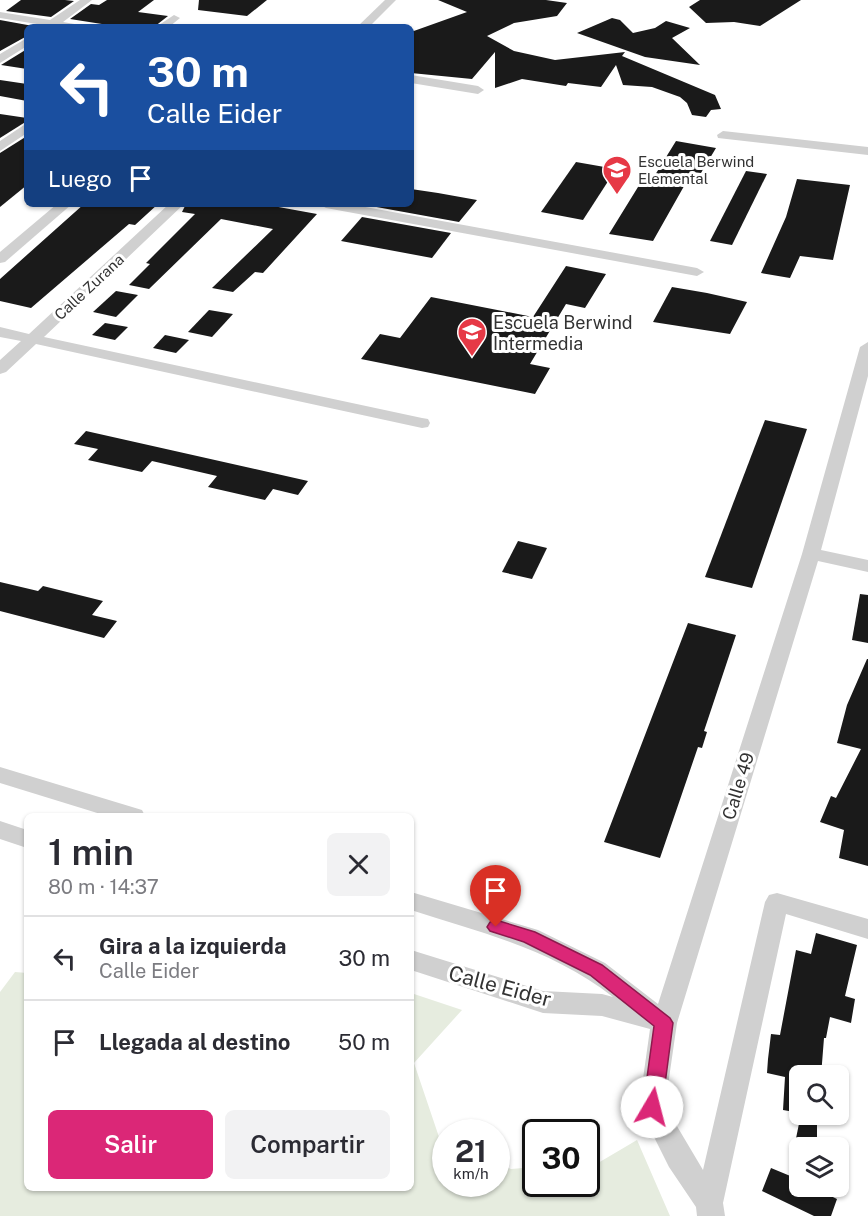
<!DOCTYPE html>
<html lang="es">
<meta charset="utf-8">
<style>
:root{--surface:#fff;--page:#f2f2f3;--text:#2b2b33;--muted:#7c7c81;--line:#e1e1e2;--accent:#db2777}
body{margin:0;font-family:"Public Sans",sans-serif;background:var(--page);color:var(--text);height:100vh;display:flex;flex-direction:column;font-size:22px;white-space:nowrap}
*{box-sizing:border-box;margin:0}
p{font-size:20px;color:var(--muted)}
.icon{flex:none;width:33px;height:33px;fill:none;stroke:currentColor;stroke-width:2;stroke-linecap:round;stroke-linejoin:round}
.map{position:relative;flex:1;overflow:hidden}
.panel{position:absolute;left:24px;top:813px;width:390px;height:378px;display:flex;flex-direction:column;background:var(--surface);border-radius:9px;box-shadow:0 2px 4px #0004}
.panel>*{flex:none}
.banner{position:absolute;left:24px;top:24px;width:390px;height:183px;border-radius:9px;box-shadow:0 2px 4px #0004;background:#1a4fa0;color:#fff;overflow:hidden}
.tools{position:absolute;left:789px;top:1065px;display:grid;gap:12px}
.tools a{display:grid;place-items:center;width:60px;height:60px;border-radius:9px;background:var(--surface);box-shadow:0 2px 4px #0004;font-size:30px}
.speed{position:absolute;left:432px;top:1119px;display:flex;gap:12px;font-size:30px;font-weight:700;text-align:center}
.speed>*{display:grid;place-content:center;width:78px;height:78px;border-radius:50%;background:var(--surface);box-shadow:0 2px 4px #0004;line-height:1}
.speed small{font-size:15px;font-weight:400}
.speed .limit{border:3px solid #111;border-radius:9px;background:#fff;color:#111}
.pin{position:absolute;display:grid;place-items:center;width:51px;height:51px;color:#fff;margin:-62px -26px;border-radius:50% 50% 50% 0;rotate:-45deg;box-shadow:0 0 6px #0007}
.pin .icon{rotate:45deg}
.me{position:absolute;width:66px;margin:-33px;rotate:8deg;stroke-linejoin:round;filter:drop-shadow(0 0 4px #0008)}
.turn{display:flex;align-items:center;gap:21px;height:126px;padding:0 24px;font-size:27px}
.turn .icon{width:78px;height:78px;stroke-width:2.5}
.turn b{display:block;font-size:42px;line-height:51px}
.then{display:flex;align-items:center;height:57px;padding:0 24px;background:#0003;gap:12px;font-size:22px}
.round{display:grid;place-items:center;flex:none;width:63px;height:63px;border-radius:9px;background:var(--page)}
.overview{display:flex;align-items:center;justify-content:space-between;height:102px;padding:0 24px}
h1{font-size:36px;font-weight:600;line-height:45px}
.primary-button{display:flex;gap:12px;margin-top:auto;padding:12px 24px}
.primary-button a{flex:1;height:69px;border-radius:9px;background:var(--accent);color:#fff;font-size:24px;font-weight:600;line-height:69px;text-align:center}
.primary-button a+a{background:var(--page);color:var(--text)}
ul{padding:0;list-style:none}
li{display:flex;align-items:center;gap:18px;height:84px;padding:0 24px;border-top:2px solid var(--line)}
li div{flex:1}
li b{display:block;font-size:22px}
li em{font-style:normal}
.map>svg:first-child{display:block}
</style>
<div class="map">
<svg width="868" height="1216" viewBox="0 0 868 1216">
<rect width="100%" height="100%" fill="#fff"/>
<!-- green -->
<path fill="#e6ecdf" d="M15 972 27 973V1188H411V993L462 1010 414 1063 439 1137 445 1140 446 1184H496L497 1163 511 1169 535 1167 536 1184H586L587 1163H598L637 1140 670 1216H0V992Z"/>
<!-- building -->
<g fill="#1a1a1a">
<path d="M21 0H65L74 1 51 17 6 11Z"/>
<path d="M107 0H154L138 12 168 16 154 27H121L70 19 91 4 99 5Z"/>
<path d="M199 0H267L247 16 198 10Z"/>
<path d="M438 0H546L567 3 557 16 514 23 487 36 514 51 555 60 625 52 622 56 715 95 721 109 711 110 706 117 692 115 687 103 680 97 652 87 623 85 616 65 601 87 568 83 566 86 522 79 495 88V52L472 79 411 73V32L467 12Z"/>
<path d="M700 0H801L760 26 734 22 706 23 689 7Z"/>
<path d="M612 18 620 20 633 33 655 28 666 21 690 28 672 38 700 65 645 57 577 33Z"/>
<path d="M0 20 33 26 27 27V36L0 51Z"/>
<path d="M27 49V69L1 65Z"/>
<path d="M0 80 27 84V101L0 96Z"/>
<path d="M0 114 27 118V121L0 138Z"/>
<path d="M27 136V185L0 207V153Z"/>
<path d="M676 141 716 148 701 173 692 172 653 241 609 234 646 174 655 175Z"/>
<path d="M576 162 616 169 583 220 541 212Z"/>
<path d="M746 171 767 174 732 245 710 241Z"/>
<path d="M797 179 850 185 833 260 800 256 790 278 761 273 786 217Z"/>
<path d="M411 189 438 193 477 200 459 222 371 206 411 204Z"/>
<path d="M84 204H158L135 225 129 224 31 308 0 301V279Z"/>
<path d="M186 204H262L317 214 263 273 255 272 233 292 212 288 273 229 221 219 149 289 129 285 150 264 146 263 195 214 182 212Z"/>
<path d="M362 217 451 233 432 258 341 241Z"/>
<path d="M566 266 606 274 585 308 566 304 530 364 550 368 535 394 361 359 380 334 400 338 431 297 533 317Z"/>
<path d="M672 287 707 293 747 302 730 334 653 322Z"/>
<path d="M116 291 138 295 116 317 93 312Z"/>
<path d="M209 310 233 314 212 337 188 332Z"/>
<path d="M105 323 128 327 115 340 92 335Z"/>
<path d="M165 335 189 340 176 353 153 348Z"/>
<path d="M765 420 807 429 752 588 705 577Z"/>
<path d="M86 431 308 481 298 495 273 489 265 500 208 487 217 476 152 461 142 472 88 460 98 449 74 444Z"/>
<path d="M518 541 547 548 532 579 502 572Z"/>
<path d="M0 582 38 591 43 586 103 601 92 615 117 621 104 638 0 611Z"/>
<path d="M860 594 868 595V643L852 640Z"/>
<path d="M688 623 736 635 704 731 707 732 702 748 698 747 660 858 604 842Z"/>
<path d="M867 659H868V866L839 858 844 830 820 822 831 796 836 798 861 749 837 743 847 705Z"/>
<path d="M816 933 857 945 845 996 855 999 851 1023 830 1017 826 1038H824L821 1076H800V1113L783 1110 785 1077 767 1073 768 1059 771 1034 780 1035 796 950 811 954Z"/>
<path d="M801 1114H817V1148H794Z"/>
<path d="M771 1168 800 1180V1186H810L837 1199 831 1216H814L762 1191Z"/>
</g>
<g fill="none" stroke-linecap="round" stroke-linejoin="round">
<!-- street -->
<g fill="#d0d0d0" fill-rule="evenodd">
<path d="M80 0H92L63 22 80 25 82 27H41L43 25 0 18V12L50 20Z"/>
<path d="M385 0H396L369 27H357Z"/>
<path d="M174 15 180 18 169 27H156Z"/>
<path d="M27 38V46L0 63V54Z"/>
<path d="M411 75 478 86 484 90 478 94 411 83Z"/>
<path d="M27 123V133L0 151V141Z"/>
<path d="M723 131 868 147V155L718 138 717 135Z"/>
<path d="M57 204H72L5 262 0 263V252Z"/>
<path d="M169 204H184L44 337 422 418 428 419 430 423 428 427 422 428 36 344 6 372 0 374V360L21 341 0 337V327L29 334Z"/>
<path d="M319 204H349L697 268 704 272 697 276 326 208Z"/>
<path d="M868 342V376L821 550 868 560V572L818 561 677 1023 665 1106 703 1170 765 902 769 895 777 893 868 919V939L786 914 723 1203 725 1216H697L696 1207 669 1167 639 1107 650 1029 602 1016 543 1013 411 970V950L543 991 602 994 613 997C553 950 483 933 411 910V892L538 930 605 963 658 1004 802 554 860 347Z"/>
<path d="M0 767 142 810 145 816H107L0 783Z"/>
<path d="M0 821 27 830V848L0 839Z"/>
</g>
</g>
<!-- route -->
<path fill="#db2777" stroke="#8e194d" stroke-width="1.5" d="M496 920 535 932 602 965 670 1018 673 1023 662 1107 659 1113 652 1115 646 1113 643 1107 654 1026 590 975 524 942 490 931 487 927 490 922Z"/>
<!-- icons -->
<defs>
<g id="school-pin" transform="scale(1.5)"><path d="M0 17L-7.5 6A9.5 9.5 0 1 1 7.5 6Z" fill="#e63946" stroke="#fff"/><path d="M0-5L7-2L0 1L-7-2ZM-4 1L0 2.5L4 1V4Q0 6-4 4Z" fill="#fff"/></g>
</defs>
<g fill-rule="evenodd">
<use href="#school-pin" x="617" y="170"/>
<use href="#school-pin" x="472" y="332"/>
</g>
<g text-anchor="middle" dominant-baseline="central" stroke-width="6" stroke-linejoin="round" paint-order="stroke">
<!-- far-poi labels -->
<g font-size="15" fill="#333" stroke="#fff" text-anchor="start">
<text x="638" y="161">Escuela Berwind<tspan x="638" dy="17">Elemental</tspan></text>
</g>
<!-- far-street labels -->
<g font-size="15" fill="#333" stroke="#fff">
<text transform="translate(89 287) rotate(-43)">Calle Zurana</text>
</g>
<!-- poi labels -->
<g font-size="18" fill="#333" stroke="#fff" text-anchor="start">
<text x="493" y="322">Escuela Berwind<tspan x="493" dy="21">Intermedia</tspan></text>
</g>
<!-- street labels -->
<g font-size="18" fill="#333" stroke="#fff">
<text transform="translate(738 786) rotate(-73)">Calle 49</text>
</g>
<!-- near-street labels -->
<g font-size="21" fill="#333" stroke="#fff">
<text transform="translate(500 986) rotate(15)">Calle Eider</text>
</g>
</g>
</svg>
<div class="tools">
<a><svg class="icon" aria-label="search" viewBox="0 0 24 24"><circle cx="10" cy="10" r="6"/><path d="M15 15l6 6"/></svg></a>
<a><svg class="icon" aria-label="layers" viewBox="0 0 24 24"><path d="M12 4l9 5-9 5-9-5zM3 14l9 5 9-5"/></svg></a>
</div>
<div class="speed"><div>21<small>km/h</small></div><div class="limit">30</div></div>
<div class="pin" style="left:496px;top:927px;background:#d93025"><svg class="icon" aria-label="arrive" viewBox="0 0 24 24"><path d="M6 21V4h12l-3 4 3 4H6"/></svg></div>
<svg class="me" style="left:652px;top:1107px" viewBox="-20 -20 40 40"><circle r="19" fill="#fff"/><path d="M0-13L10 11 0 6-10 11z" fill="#db2777"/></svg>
<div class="banner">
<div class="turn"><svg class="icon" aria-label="left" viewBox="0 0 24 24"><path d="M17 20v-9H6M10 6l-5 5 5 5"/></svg><div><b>30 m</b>Calle Eider</div></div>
<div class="then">Luego<svg class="icon" aria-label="arrive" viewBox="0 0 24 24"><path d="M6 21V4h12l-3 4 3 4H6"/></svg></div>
</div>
<section class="panel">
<div class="overview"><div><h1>1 min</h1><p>80 m · 14:37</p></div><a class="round"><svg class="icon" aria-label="close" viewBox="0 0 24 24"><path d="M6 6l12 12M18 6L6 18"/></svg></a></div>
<ul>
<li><svg class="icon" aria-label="left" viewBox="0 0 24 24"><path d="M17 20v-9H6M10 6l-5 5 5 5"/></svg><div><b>Gira a la izquierda</b><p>Calle Eider</p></div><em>30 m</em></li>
<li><svg class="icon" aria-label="arrive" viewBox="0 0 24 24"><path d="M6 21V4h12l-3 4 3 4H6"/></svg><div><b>Llegada al destino</b></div><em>50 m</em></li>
</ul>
<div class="primary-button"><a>Salir</a><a>Compartir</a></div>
</section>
</div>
